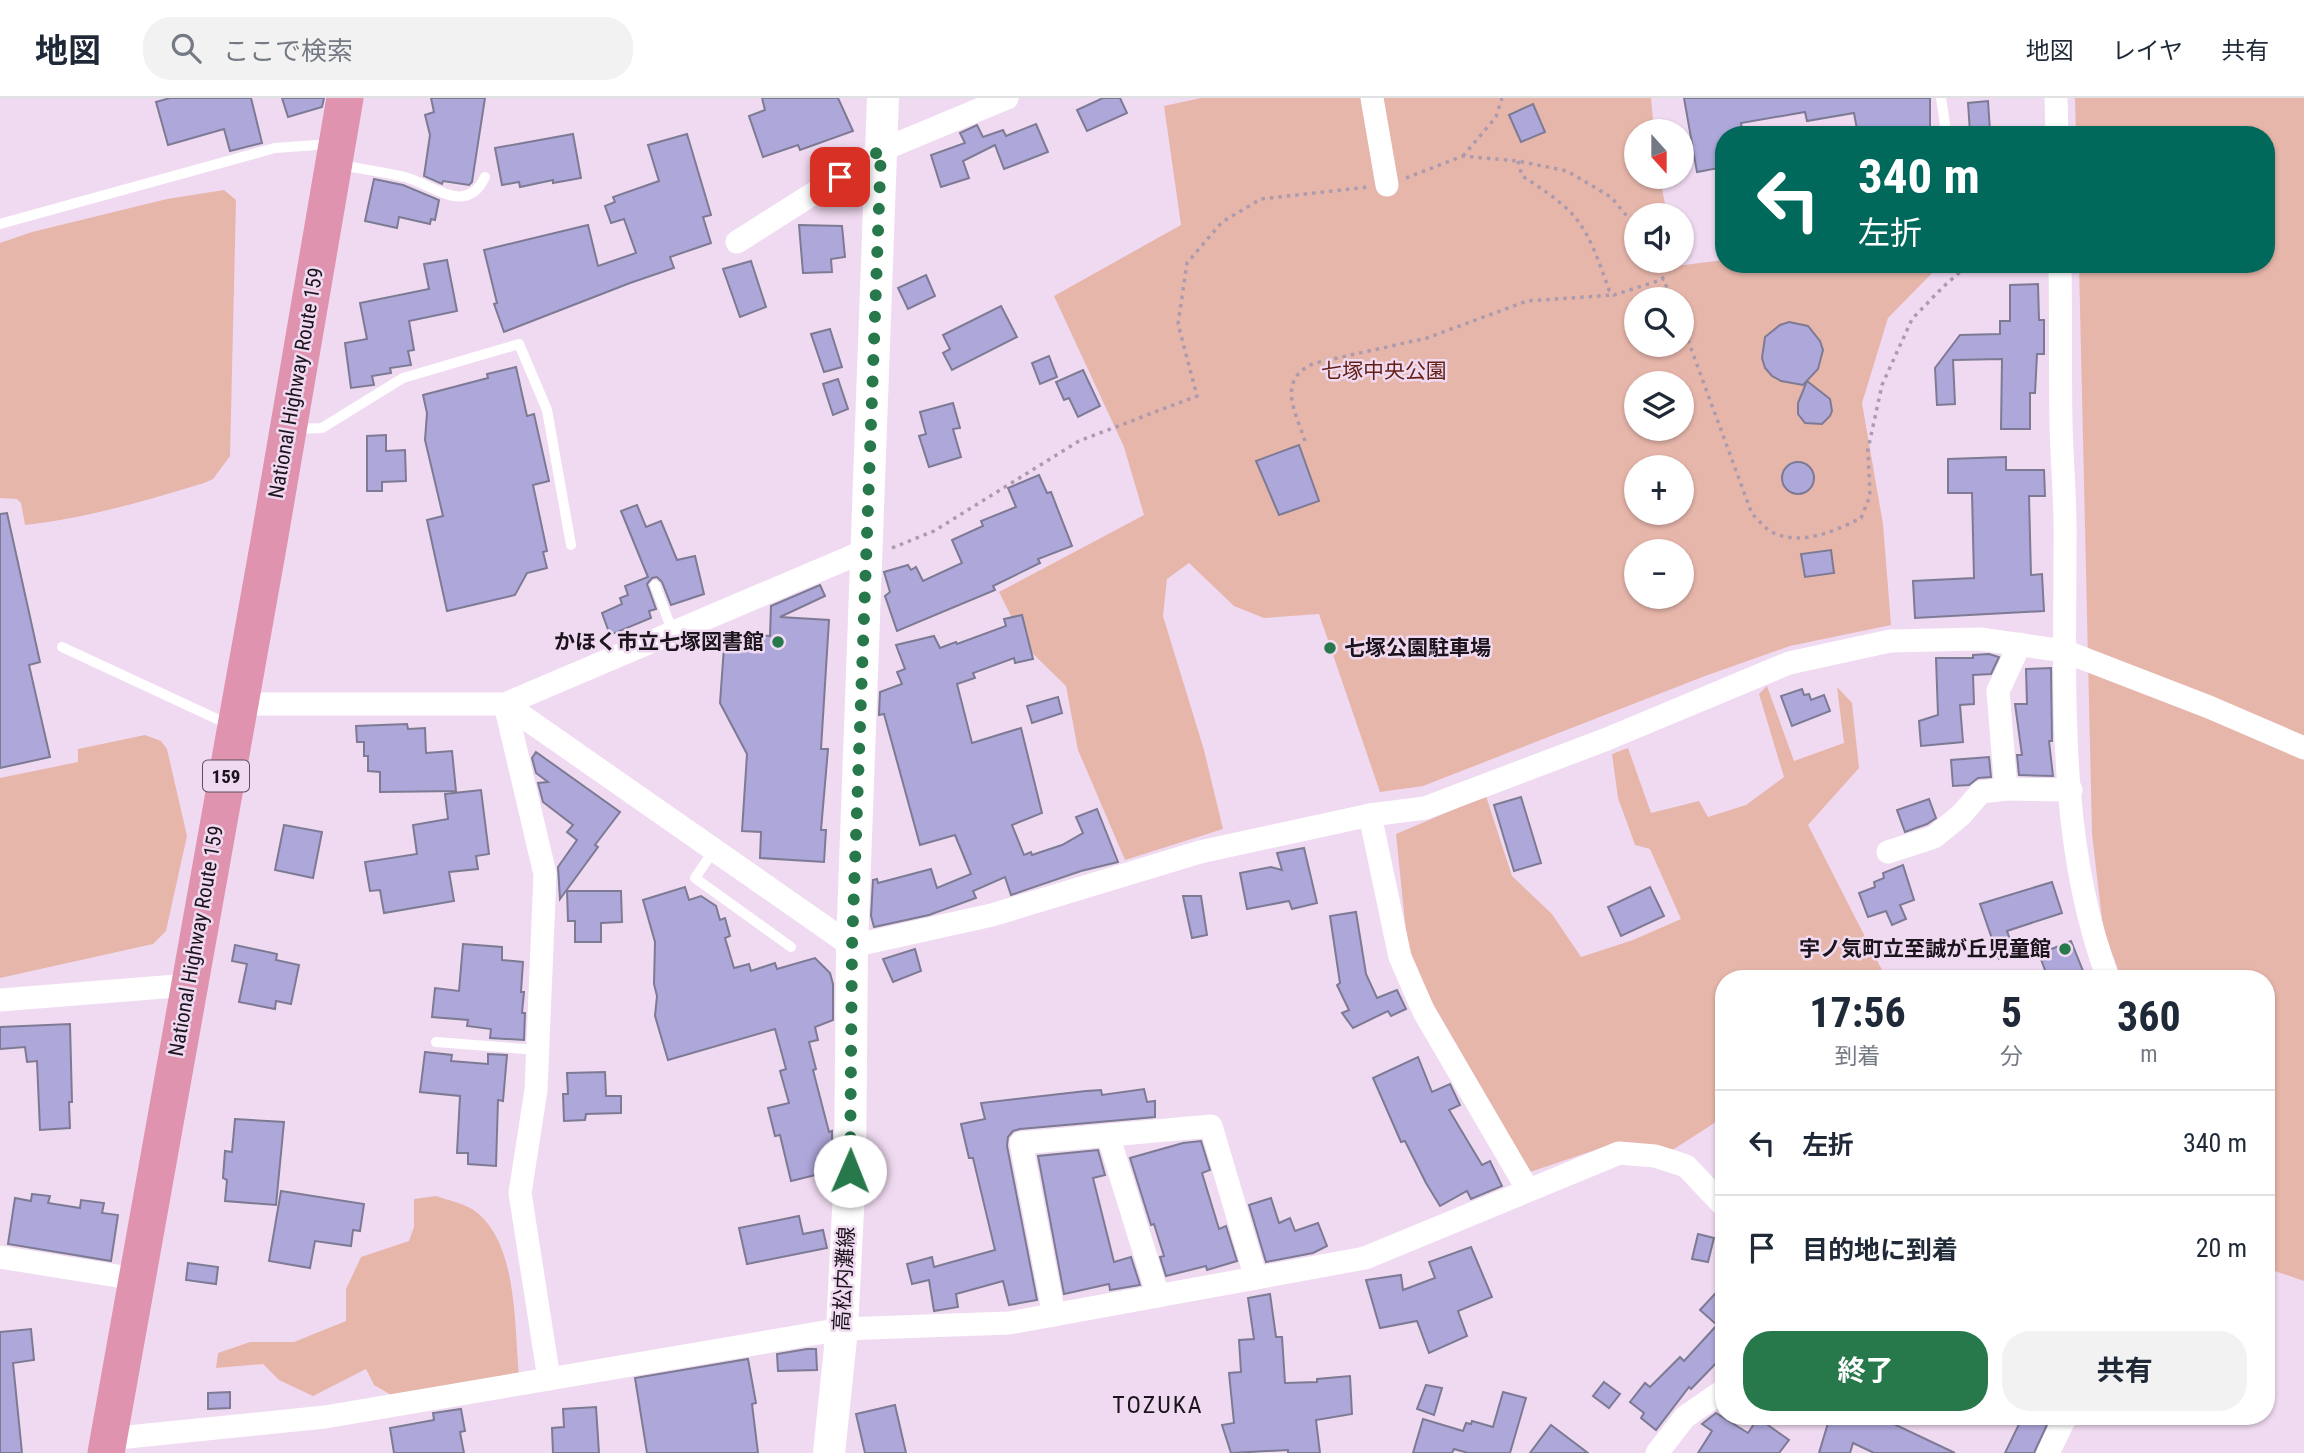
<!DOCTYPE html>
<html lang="ja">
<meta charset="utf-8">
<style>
:root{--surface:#fff;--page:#f2f2f3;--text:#1f2937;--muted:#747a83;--line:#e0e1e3;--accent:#27784a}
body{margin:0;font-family:"Roboto Condensed","Noto Sans JP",sans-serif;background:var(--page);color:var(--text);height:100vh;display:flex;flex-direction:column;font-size:26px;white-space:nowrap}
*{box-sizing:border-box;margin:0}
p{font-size:23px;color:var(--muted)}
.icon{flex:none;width:38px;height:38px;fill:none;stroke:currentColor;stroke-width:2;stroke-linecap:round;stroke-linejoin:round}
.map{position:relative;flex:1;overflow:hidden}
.sheet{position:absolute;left:1715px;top:872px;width:560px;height:455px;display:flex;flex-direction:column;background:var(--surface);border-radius:28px;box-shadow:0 2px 5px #0004}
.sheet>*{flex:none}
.top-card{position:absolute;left:1715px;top:28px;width:560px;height:147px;border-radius:28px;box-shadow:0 2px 5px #0004;background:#00695c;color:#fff;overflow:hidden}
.needle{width:46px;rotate:159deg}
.controls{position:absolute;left:1624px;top:21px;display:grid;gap:14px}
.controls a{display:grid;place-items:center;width:70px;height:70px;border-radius:50%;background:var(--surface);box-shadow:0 2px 5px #0004;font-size:35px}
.pin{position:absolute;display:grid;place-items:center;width:60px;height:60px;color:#fff;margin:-30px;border-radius:14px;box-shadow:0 4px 10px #0006}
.me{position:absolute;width:77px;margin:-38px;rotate:1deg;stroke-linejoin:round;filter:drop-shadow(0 0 5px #0008)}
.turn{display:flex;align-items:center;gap:24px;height:147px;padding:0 28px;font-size:32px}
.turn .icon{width:91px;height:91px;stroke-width:2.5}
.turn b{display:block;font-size:49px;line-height:60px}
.eta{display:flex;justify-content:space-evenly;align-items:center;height:119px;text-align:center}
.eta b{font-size:42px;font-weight:700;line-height:49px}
.button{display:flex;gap:14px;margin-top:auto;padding:14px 28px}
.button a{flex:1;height:80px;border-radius:28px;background:var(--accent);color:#fff;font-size:28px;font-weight:700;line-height:80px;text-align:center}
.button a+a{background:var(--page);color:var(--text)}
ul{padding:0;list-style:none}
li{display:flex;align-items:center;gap:21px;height:105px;padding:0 28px;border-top:2px solid var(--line)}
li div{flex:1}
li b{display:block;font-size:26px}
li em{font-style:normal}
header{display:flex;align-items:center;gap:42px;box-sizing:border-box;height:98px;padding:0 35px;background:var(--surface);border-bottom:2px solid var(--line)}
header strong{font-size:33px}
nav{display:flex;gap:38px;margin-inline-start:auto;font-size:24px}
.search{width:490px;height:63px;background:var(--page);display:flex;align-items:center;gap:18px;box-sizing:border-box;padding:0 24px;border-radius:28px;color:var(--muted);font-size:26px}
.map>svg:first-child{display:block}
</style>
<header>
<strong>地図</strong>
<div class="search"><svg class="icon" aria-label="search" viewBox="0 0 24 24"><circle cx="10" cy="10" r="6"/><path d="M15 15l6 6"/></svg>ここで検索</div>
<nav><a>地図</a><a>レイヤ</a><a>共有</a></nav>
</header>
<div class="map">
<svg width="2304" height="1355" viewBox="0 0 2304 1355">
<rect width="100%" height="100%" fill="#f0daf1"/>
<!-- green -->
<g fill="#e7b6ab" fill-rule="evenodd">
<path d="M1201 0H1651L1654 33H1636V79H1660L1667 117H1636V163H1675L1676 168 1724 162V166H1941L1888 220 1862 305 1883 426 1891 527 1790 548 1705 578 1423 688 1380 694 1319 516 1264 520 1234 508 1189 465 1167 481 1163 518 1204 652 1223 731 1125 762 1078 652 1066 588 1027 550 999 494 1144 417 1124 349 1054 198 1181 127 1164 8ZM1636 201H1682V247H1636ZM1636 285H1682V331H1636ZM1636 369H1682V415H1636ZM1636 453H1682V499H1636Z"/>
<path d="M2075 0H2304V1183L2266 1170V880H2121L2103 830 2092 736 2079 166H2266V37H2076Z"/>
<path d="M224 92 236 102 230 358 213 381 204 385C145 403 87 420 25 427L21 405 17 401 0 400V145L32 134 167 101Z"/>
<path d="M1767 588 1794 663 1844 645 1837 589 1852 605 1859 670 1808 727 1883 874 1871 880H1724V1034L1716 1024 1674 1051 1601 1050 1530 1074 1409 864 1396 736 1486 698 1512 778 1552 816 1581 859 1633 842 1681 821 1650 751 1635 747 1618 700 1612 656 1628 650 1651 715 1699 703 1708 719 1746 707 1784 679 1759 596Z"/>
<path d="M145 637 161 643 167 651 187 738 166 833 153 846 0 880V680L78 664V651Z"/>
<path d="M436 1098C447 1102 462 1105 472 1111 518 1141 514 1226 519 1276L393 1298 374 1287 366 1271 313 1298 279 1282 263 1266 216 1270 218 1255 250 1244H294L346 1223V1191L361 1159 409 1143 414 1129V1101Z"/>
</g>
<!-- building -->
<g fill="#aea7da" stroke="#7d7a94" stroke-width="2">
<path d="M170 0H251L262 45 230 53 224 31 168 47 156 4Z"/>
<path d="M282 0H324L322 9 288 19Z"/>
<path d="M431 0H485L472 84 469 87 443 83 442 86 424 78 430 37 425 17 434 14Z"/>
<path d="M762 0H838L853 33 800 52 798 47 763 59 749 18 765 12Z"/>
<path d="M1103 0H1120L1127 15 1087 33 1077 12Z"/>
<path d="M1684 0H1930V37H1858L1854 15 1807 23 1805 14 1741 25 1743 37H1724V69L1697 74Z"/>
<path d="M1988 3 1990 33 1970 34 1968 5Z"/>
<path d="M1533 6 1545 34 1521 44 1509 17Z"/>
<path d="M1036 26 1048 54 1004 71 995 47 963 63 969 80 941 89 931 57 965 45 960 35 977 27 983 39 1003 32 1006 38Z"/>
<path d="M573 36 581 80 553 85V82L520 89 519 84 502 87 495 50Z"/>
<path d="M687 36 711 117 703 119 711 145 670 159 674 170 630 185 504 234 494 206 497 205 484 152 588 127 598 168 636 155 624 121 611 125 605 108 615 104 613 99 659 83 648 47Z"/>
<path d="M374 81 403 87 439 102 435 122 431 121 430 126 399 119 397 130 365 123Z"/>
<path d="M849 90 859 91 858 108 832 107V100Z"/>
<path d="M799 127 842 128 845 159 831 161 832 174 803 175Z"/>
<path d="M447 162 457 213 409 223 414 252 408 253 411 267 390 270 391 275 372 278 374 287 351 290 345 245 367 241 360 205 429 191 424 166Z"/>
<path d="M751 163 766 209 740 219 723 171Z"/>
<path d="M926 177 935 198 908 211 898 190Z"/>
<path d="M2038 186 2039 222H2044V256H2037L2035 295H2030V331H2001L2002 261 1953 262 1955 306 1937 307 1935 270 1960 237 2000 236V223H2010V187Z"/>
<path d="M1001 208 1017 239 952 272 943 255 950 251 943 237Z"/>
<path d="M1789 224 1808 228 1820 243 1823 252 1818 271 1803 287 1781 283 1772 278 1765 270 1762 260 1765 239 1780 227Z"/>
<path d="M830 231 842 269 824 274 811 236Z"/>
<path d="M1049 258 1057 279 1040 286 1032 265Z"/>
<path d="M516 269 527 318 534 316 549 383 533 387 547 453 543 454 547 470 527 475 515 497 447 513 427 422 443 418 425 342 427 315 423 297 488 280 487 276Z"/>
<path d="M1083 272 1100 308 1078 319 1069 300 1064 302 1056 284Z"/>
<path d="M838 281 848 311 833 317 823 286Z"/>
<path d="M1807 283 1830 301 1832 313 1830 318 1822 326 1805 325 1798 316V305Z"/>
<path d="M953 305 960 330 953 331 961 359 929 369 919 338 926 336 920 314Z"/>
<path d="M386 337V353L405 352 406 383 382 384V393H367V338Z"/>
<path d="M1299 347 1319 403 1279 417 1256 363Z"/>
<path d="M2006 359V372H2044L2045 398H2029L2031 477 2042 476 2044 513 1915 520 1913 483 1974 480 1972 395H1948V361Z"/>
<circle cx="1798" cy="380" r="16"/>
<path d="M1039 377 1047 395 1051 394 1072 448 1038 461 1040 465 993 488 995 492 897 533 885 498 890 494 884 474 908 467 911 472 916 469 923 483 962 465 952 442 983 428 981 423 1016 409 1008 390Z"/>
<path d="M637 407 646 429 661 423 677 462 695 458 704 496 671 507 662 484 657 479 652 480 647 486 656 511 649 513 651 520 610 537 602 515 622 506 620 500 628 497 625 488 648 479 621 413Z"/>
<path d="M7 415 40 564 29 567 50 659 0 670V416Z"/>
<path d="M1831 452 1834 475 1805 479 1801 456Z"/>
<path d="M820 487 825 498 780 519 829 522 821 651H828L821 732H826L824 764 760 760 761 734 742 733 747 656 720 605 725 535 770 538 771 508Z"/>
<path d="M1022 517 1033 561 1015 565 1014 560 973 575 975 580 957 586 972 645 1021 630 1042 715 1012 727 1024 757 1031 754 1032 757 1062 747 1083 735 1076 719 1097 711 1118 764 1081 773 1011 797 1005 779 973 793 976 800 929 817 874 829 871 818 873 782 877 781 878 785 931 771 937 790 971 776 955 737 920 747 884 616 879 617 880 594 902 586 897 574 905 571 896 547 934 538 940 550 956 544 957 546 1006 528 1004 521Z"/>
<path d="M1989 556 1999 559 1991 576 1973 577 1974 606 1960 607 1963 644 1921 648 1919 623 1938 617 1936 560H1973V557Z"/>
<path d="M2051 570 2052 643H2049L2053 678 2019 677 2017 657H2022L2015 606H2027L2026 571Z"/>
<path d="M1802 591 1804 597 1809 596 1811 602 1824 597 1830 613 1792 628 1781 598Z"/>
<path d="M1058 599 1062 615 1032 625 1027 608Z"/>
<path d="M407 626 408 631 425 630 426 655 452 653 456 693 380 694V674L368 673V658H364V644H357L356 628Z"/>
<path d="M536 654 620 714 595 747 598 749 560 801 558 769 577 742 567 734 573 727 543 704 538 685 548 684 536 675 532 660Z"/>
<path d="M1989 659 1991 679 1978 680 1969 687 1953 688 1951 662Z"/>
<path d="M481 692 489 756 476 758 478 771 449 774 454 803 384 815 380 792 370 793 365 764 417 756 413 727 448 721 445 696Z"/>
<path d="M1521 699 1541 765 1514 773 1494 707Z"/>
<path d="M1929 701 1936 720 1927 726 1905 734 1897 712Z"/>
<path d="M284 727 322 734 313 780 275 772Z"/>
<path d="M1304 750 1317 805 1292 811 1289 803 1247 811 1240 775 1271 769 1282 772 1277 755Z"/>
<path d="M1903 767 1914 802 1900 807 1906 821 1892 827 1886 813 1868 819 1859 795 1875 789 1874 784 1884 780 1883 775Z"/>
<path d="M2052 784 2062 815 2007 833 2015 855 1999 861 1980 806Z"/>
<path d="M685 789 689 802 701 798 716 808 720 822 725 820 730 838 725 840 734 870 749 866 751 873 775 865 777 871 815 860 830 875 833 886V922L815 929 818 942 809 944 816 971 813 972 829 1034 832 1033V1073L791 1083 780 1037 775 1038 768 1010 789 1005 780 973 786 971 775 931 668 962 655 918 657 898 654 886 655 844 643 802Z"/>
<path d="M1650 789 1664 818 1621 838 1608 809Z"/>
<path d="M567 793H621L622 824 601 825V844H575V823H568Z"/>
<path d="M1183 798H1201L1207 837 1192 840Z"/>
<path d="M1356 814 1366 876 1377 900 1397 892 1406 911 1391 918 1388 913 1353 930 1342 915 1349 912 1337 887 1340 885 1330 818Z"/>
<path d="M2071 843 2083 873 2065 880H2048L2039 856Z"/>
<path d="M463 846 502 849V862L523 864 521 894H524L522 915H525L524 942 490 940 491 931 467 928 468 922 432 919 435 890 459 893Z"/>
<path d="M235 847 277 856 276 862 299 867 291 906 276 903 275 911 239 904 247 866 232 863Z"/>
<path d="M915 851 921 873 893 884 883 861Z"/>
<path d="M70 926 72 1004H69L70 1030 40 1032 37 963 27 964 25 949 0 951V929Z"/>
<path d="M425 954 452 957 451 963 488 966V956L507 957 503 1003 498 1002 496 1068 468 1066V1055H457L460 998 420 994Z"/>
<path d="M1418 959 1432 994 1450 986 1460 1007 1449 1012 1482 1067 1490 1063 1502 1088 1471 1101 1467 1093 1440 1108 1426 1085 1405 1043 1401 1044 1373 980Z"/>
<path d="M605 974 606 998H621V1015L586 1016 585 1022 564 1023 563 996H568L567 975Z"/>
<path d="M1144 991 1147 1004 1155 1003V1019L1020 1031 1013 1033 1008 1039 1007 1048 1037 1202 1009 1207 1003 1183 956 1196 958 1209 934 1213 929 1182 912 1186 907 1166 932 1159 934 1169 995 1152 973 1060H969L961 1026 985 1021 981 1005 1086 993 1101 992 1102 997Z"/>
<path d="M235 1021 284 1024 276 1107 225 1103 227 1082 223 1080 225 1053 232 1054Z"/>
<path d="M1201 1043 1210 1072 1202 1075 1219 1131 1226 1128 1237 1163 1207 1172 1206 1168 1166 1178 1160 1159 1164 1158 1154 1126 1151 1127 1130 1060 1183 1045Z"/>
<path d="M1098 1052 1105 1077 1093 1080 1114 1164 1131 1159 1140 1187 1110 1192 1109 1186 1064 1196 1038 1058Z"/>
<path d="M281 1093 364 1106 360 1133 353 1132 351 1148 315 1143 310 1170 269 1163Z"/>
<path d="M32 1096 50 1098 48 1105 80 1110 81 1102 104 1105 102 1115 118 1117 111 1163 8 1146 15 1100 31 1103Z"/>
<path d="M1271 1100 1279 1125 1290 1120 1295 1133 1318 1125 1327 1148 1313 1155 1266 1164 1249 1107Z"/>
<path d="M799 1118 803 1136 823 1132 827 1150 747 1166 739 1130Z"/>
<path d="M1698 1136 1714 1140 1708 1164 1692 1161Z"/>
<path d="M1471 1149 1492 1199 1458 1213 1467 1238 1429 1255 1417 1223 1380 1230 1366 1182 1401 1177 1403 1192 1435 1180 1429 1164Z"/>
<path d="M188 1165 218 1169 216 1186 186 1182Z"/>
<path d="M1724 1186V1257L1691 1291 1689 1289 1656 1332 1641 1320 1644 1315 1630 1304 1645 1285 1650 1289 1680 1259 1684 1263 1717 1227 1700 1212Z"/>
<path d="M1270 1196 1276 1239H1282L1285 1285 1317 1284V1281L1350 1278 1352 1316 1316 1322 1320 1355H1288V1352L1231 1355 1222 1327 1234 1325 1229 1275 1241 1274 1239 1242 1254 1241 1248 1200Z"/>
<path d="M31 1231 34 1262 13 1265 22 1355H0V1234Z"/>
<path d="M807 1251H816L817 1272 778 1273 777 1256Z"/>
<path d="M748 1261 756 1305 752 1306 758 1355H647L635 1280Z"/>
<path d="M1604 1284 1620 1296 1609 1310 1593 1298Z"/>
<path d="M1426 1287 1442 1290 1434 1317 1417 1311Z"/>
<path d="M230 1294V1310L208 1311V1295Z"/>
<path d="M1503 1294 1526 1300 1510 1355H1468L1454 1351 1452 1355H1413L1423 1321 1463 1333 1466 1325 1471 1326 1472 1323 1493 1329Z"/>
<path d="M895 1307 906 1355H865L856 1316Z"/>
<path d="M596 1309 599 1355H553L552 1330 564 1329 563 1311Z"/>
<path d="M461 1311 465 1333 460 1334 464 1355H394L390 1330 434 1322 433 1315Z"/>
<path d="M1716 1315 1748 1335 1758 1320 1789 1342 1779 1355H1698L1712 1333 1702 1326Z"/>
<path d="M1833 1318H1877L1955 1355H1874L1853 1345 1850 1355H1819L1828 1325 1831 1326Z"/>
<path d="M2023 1318H2051L2034 1355H2005Z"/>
<path d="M1551 1327 1588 1355H1530Z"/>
</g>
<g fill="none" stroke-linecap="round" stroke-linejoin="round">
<!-- path -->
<g stroke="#ac9bad" stroke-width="3.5" stroke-dasharray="3.5 5" stroke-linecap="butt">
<path d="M1463 58 1496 19 1502 0"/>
<path d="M1518 63 1522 78C1581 115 1586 127 1609 192L1614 197 1664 181"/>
<path d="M1406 80 1463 58 1518 63 1567 73 1611 99 1636 129"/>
<path d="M1655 163 1672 201"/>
<path d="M1682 226 1752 416C1759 422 1766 432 1774 435 1802 448 1835 433 1861 420L1870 398 1868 351 1882 287 1912 221 1943 189 1969 166"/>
<path d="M1305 343C1295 313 1276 281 1315 265L1427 240 1527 203 1614 197"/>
<path d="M892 450 934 433 1079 343 1197 298 1178 226 1187 165 1222 124 1261 101 1368 89"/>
</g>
<!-- service -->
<g stroke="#fff" stroke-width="10">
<path d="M1941 0 1945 26 1943 37"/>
<path d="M340 67C362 71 384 74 405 79 432 86 466 119 485 79"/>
<path d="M0 126 275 50 330 46"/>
<path d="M294 331 322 330 403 280 519 246 547 312 571 447"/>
<path d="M655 487 673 535"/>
<path d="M62 549 232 628"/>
<path d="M714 752 695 780 791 849"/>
<path d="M436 944 538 952"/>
</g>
<!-- minor -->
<g stroke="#fff" stroke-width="23">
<path d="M1372 0 1387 87"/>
<path d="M2056 0 2057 37"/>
<path d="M737 144 882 52 1007 0"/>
<path d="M2060 166C2061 219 2060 273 2061 326 2062 367 2066 408 2065 448 2065 592 2057 744 2108 880"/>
<path d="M2020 546 1998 593 2006 691 2071 692"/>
<path d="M238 606H505L852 848 992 817 1200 754 1370 717 1425 710 1607 641 1789 565 1890 543 1980 541 2064 553 2209 609 2304 650"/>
<path d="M1370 717 1400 859 1424 914 1528 1092"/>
<path d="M1888 754 1934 739 1961 717 1981 694 2006 691"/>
<path d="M0 902 189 887"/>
<path d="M1108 1037 1158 1198"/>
<path d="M0 1159 136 1181"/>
<path d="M1054 1217 1021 1045 1211 1028 1256 1180"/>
<path d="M549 1281 842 1231 1009 1225 1365 1160 1619 1055 1655 1058 1686 1068 1724 1108"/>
<path d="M108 1341 325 1319 549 1281 520 1095 536 992 545 776 505 606 867 452"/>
<path d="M1657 1355 1685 1319 1724 1292"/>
<path d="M2048 1355 2066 1318"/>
</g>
<!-- secondary -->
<path stroke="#fff" stroke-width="32" d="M829 1355 842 1231 850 1073 852 848 883 0"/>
<!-- trunk -->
<path stroke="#df93ae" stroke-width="37" d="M106 1355 268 449 345 0"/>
</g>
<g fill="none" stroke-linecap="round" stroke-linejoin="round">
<!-- route -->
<path stroke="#27784a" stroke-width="12" stroke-dasharray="0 21.6" d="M840 79 881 52 852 848 850 1073"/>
</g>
<!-- markers -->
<g fill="#27784a" stroke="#f0daf1" stroke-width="2.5">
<circle cx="778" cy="544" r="7"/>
<circle cx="1330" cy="550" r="7"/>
<circle cx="2065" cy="851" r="7"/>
</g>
<g text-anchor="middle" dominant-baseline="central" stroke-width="5" stroke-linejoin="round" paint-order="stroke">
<!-- shield labels -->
<rect fill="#f0daf1" stroke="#5c4f5c" stroke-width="2" x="203" y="662.5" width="46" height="31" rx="5"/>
<g font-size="19" font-weight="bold" fill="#1c141c">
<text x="226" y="678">159</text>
</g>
<!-- park labels -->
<g font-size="21" fill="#631f11" stroke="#f0daf1">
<text x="1384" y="273">七塚中央公園</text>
</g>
<!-- street labels -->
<g font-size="21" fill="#1c141c" stroke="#f0daf1">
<text transform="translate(296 285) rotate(-80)">National Highway Route 159</text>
<text transform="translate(196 843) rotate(-80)">National Highway Route 159</text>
<text transform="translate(844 1181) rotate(-87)">高松内灘線</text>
</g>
<!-- poi labels -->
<g font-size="21" font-weight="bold" fill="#1c141c" stroke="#f0daf1" text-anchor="end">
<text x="764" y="544">かほく市立七塚図書館</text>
<text x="1344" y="550" text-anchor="start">七塚公園駐車場</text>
<text x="2051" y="851">宇ノ気町立至誠が丘児童館</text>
</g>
<!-- quarter labels -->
<g font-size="24" letter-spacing="2" fill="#1c141c" stroke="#f0daf1">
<text x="1158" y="1307">TOZUKA</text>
</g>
</g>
</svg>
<div class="controls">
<a><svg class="needle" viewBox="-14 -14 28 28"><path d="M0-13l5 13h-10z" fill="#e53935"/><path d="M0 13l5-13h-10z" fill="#747a83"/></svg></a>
<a><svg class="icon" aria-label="sound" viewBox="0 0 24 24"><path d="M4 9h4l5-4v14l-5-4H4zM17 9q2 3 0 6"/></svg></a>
<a><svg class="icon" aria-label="search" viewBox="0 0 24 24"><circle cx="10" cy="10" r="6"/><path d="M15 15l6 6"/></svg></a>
<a><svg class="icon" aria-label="layers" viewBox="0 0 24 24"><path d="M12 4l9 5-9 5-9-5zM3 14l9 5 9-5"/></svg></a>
<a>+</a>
<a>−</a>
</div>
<div class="pin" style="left:840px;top:79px;background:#d93025"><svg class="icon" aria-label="arrive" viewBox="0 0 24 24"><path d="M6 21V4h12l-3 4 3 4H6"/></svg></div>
<svg class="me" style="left:850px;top:1073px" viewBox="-20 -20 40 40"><circle r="19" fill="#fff"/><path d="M0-13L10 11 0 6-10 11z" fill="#27784a"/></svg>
<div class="top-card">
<div class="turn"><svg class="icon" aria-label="left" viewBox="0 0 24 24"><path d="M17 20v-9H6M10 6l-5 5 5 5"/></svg><div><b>340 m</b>左折</div></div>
</div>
<section class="sheet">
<div class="eta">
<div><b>17:56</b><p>到着</p></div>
<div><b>5</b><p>分</p></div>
<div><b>360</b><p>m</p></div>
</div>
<ul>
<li><svg class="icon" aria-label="left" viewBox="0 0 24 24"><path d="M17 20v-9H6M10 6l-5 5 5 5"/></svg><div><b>左折</b></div><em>340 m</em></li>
<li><svg class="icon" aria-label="arrive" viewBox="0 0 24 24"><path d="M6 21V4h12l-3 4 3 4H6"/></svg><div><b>目的地に到着</b></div><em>20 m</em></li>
</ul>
<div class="button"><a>終了</a><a>共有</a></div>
</section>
</div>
